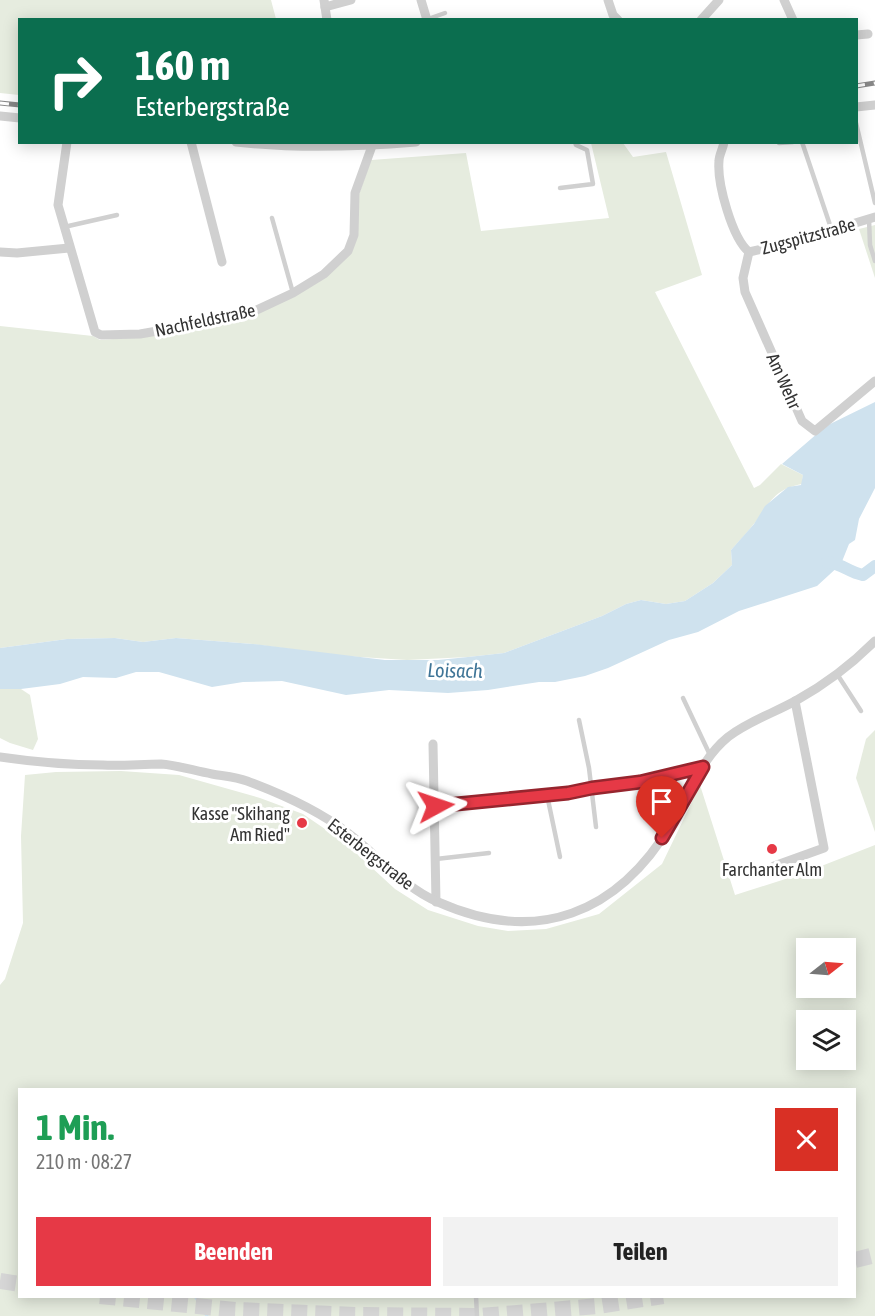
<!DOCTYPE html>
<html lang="de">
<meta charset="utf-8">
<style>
:root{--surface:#fff;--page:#f2f2f2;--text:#222;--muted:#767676;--accent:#e63946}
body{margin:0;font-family:"Asap Condensed",sans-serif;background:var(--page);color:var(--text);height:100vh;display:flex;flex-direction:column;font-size:22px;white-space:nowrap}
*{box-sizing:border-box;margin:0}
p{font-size:20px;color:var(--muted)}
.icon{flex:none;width:33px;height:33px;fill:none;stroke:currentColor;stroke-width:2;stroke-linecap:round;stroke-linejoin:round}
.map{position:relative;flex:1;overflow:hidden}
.details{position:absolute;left:18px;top:1088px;width:838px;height:210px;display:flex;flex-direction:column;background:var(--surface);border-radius:0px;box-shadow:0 3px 15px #0003}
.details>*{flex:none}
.banner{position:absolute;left:18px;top:18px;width:840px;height:126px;border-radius:0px;box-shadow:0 3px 15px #0003;background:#0b6e4f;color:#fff;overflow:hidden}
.needle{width:39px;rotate:73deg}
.fabs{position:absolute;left:796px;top:938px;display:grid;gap:12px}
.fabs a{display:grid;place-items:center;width:60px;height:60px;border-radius:0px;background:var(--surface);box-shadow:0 3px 15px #0003;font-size:30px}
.pin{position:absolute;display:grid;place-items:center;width:51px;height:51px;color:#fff;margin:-62px -26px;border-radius:50% 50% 50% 0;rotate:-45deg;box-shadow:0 0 6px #0007}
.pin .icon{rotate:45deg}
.me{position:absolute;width:66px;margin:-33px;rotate:85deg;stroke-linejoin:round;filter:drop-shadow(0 0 4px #0008)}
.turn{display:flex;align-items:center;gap:21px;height:126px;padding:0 18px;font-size:27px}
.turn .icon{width:78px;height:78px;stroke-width:2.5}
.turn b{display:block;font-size:42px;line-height:51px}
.round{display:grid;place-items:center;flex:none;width:63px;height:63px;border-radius:0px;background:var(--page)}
.head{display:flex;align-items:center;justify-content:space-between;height:102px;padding:0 18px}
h1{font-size:36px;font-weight:700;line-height:45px;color:#1e9e55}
.primary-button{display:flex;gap:12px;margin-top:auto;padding:12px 18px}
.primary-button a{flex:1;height:69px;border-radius:0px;background:var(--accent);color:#fff;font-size:24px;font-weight:700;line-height:69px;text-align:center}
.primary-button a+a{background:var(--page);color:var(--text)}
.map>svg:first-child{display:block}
</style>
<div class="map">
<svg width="875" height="1316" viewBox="0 0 875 1316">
<rect width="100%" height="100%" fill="#fff"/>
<!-- green -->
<g fill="#e6ecdf" fill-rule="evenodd">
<path d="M0 0H271L276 19 20 20 19 95 0 93Z"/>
<path d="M591 143H623L633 157 666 152 702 275 655 292 754 488 760 485 781 464 803 475 802 484C773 489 769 505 753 525 746 534 738 542 731 550L732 565 713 583 685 601 666 604 641 600 626 604 602 616 504 653 468 657 407 660 344 656 253 644 176 638 143 642 115 638 67 639 0 648V326L93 336 100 340 142 337 245 319 349 254 358 197 371 160 466 153 481 231 609 218Z"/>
<path d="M875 225V278L859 229Z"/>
<path d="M0 689H21L30 695 38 739 33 750 10 743 0 738Z"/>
<path d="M875 730V832L856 778 866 739Z"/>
<path d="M121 771 179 775 260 798 303 814 344 842 395 889 428 910 478 926 508 931 546 929 599 914 662 864 700 785 735 895 801 874 875 845V1316H0V985L5 979 23 923 21 836 25 775 56 772ZM807 948H846V987H807ZM807 1020H846V1059H807ZM20 1089H855V1296H20Z"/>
</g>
<!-- water -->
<path fill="#cfe2ee" d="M875 402V488L859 519 855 540 849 544 841 564 817 586 739 611 698 632 669 640 608 668 585 676 555 682H539L488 690 448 693 389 690 346 695 282 681 243 682 212 687 159 672H136L116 678 83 677 60 684 21 689H0V648L67 639 115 638 143 642 176 638 253 644 385 660H438L468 657 504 653 602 616 626 604 641 600 666 604 685 601 713 583 732 565 731 550 754 524 765 506 788 487 801 485 803 475 782 464 826 426Z"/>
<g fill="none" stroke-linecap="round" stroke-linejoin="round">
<!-- stream -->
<path stroke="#cfe2ee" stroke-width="3" d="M195 1296 207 1316"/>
<!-- canal -->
<path stroke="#cfe2ee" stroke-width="12" d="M827 562C843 564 848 572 863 575L875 566"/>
<!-- highway-tunnel -->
<g stroke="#d6d6d6" stroke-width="16" stroke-dasharray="16 8" stroke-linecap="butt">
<path d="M855 1260 875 1255"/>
<path d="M0 1281 20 1284"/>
<path d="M100 1296 235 1310 355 1315 481 1316 598 1306 663 1296"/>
</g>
<!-- lane -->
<g stroke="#d0d0d0" stroke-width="4.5">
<path d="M428 19 445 13"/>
<path d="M856 123 875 203"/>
<path d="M802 142 832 231"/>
<path d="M779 143 793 142"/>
<path d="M560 188 593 184 587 150 576 145 575 142"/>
<path d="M272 218 293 293"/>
<path d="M869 219 870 245 875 261"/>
<path d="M64 227 117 215"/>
<path d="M837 674 861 711"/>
<path d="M683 698 710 755"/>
<path d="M579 720 589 768 596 827"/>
<path d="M547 795 560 857"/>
<path d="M436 859 489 853"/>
<path d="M476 1296 477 1316"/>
</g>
<!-- street -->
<g stroke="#d0d0d0" stroke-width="9">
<path d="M324 0 325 7 351 0"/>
<path d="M421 0 427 20"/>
<path d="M608 0 613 15 618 20"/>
<path d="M784 0 793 20"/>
<path d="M325 7 327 20"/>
<path d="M701 20 719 0"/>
<path d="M856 35 868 34"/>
<path d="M856 107 875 105"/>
<path d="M0 116 20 118"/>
<path d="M67 142 58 205 95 332 101 335 140 334 244 316 293 293 324 274 348 251 354 235 355 193 372 146"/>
<path d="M191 142 222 262"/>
<path d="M236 142C296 149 356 147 416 142"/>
<path d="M724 142C723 149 719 155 719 161 717 183 732 238 749 252L789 243 875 217"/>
<path d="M0 252 17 253 69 248"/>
<path d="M749 252 743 278 745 292 802 421 815 431 875 381"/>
<path d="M433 744 436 902"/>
<path d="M0 757C34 762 69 765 103 765 122 766 142 764 161 764 177 765 195 771 212 774 223 776 236 777 247 781 282 794 319 811 348 833 379 856 403 887 438 902 537 946 618 914 672 823 689 794 701 759 728 737 749 721 774 713 797 700 826 684 852 664 875 641"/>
<path d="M436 806 568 793 592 788 640 782 703 767"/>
<path d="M774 866 824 848 795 701"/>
</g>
<!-- rail casing -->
<g stroke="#888" stroke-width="5">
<g id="rail">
<path d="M856 86 875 83"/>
<path d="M0 103 20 105"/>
</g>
</g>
<!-- rail -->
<use href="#rail" stroke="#fff" stroke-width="3" stroke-dasharray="9" stroke-linecap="butt"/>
</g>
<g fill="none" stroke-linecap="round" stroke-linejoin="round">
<!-- route casing -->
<g stroke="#96252e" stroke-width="15">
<path id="route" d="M436 806 568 793 592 788 640 782 703 767 662 838"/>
</g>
<!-- route -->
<use href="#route" stroke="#e63946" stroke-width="10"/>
</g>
<!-- markers -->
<g fill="#e63946" stroke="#fff" stroke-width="2">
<circle cx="302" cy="823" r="6"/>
<circle cx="772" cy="849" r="6"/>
</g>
<g text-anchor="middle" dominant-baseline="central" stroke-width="6" stroke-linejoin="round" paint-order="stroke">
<!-- street labels -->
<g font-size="18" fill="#333" stroke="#fff">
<text transform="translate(808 236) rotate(-15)">Zugspitzstraße</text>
<text transform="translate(205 320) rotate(-12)">Nachfeldstraße</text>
<text transform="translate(784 381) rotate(66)">Am Wehr</text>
<text transform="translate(371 854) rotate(38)">Esterbergstraße</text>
</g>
<!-- poi labels -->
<g font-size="18" fill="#333" stroke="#fff" text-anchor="end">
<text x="290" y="813">Kasse "Skihang<tspan x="290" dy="21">Am Ried"</tspan></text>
<text x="772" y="869" text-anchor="middle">Farchanter Alm</text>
</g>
<!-- water labels -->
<g font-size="20" font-style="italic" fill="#3f7597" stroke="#fff">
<text transform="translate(455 670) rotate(1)">Loisach</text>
</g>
</g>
</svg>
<div class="fabs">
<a><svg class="needle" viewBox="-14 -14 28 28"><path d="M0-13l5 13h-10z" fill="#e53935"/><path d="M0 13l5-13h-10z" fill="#767676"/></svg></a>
<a><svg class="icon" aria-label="layers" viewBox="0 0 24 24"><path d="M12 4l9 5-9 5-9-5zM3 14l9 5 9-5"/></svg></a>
</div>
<div class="pin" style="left:662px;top:838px;background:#d93025"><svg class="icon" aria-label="arrive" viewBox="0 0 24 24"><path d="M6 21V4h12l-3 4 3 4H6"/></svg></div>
<svg class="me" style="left:436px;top:806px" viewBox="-20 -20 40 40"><path d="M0-17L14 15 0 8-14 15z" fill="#e63946" stroke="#fff" stroke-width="4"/></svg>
<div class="banner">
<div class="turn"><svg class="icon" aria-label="right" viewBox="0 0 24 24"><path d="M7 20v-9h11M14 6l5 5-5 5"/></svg><div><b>160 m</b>Esterbergstraße</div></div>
</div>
<section class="details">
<div class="head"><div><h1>1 Min.</h1><p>210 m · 08:27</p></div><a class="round" style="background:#d93025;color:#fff"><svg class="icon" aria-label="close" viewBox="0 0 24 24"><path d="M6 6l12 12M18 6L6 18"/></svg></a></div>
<div class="primary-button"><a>Beenden</a><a>Teilen</a></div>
</section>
</div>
